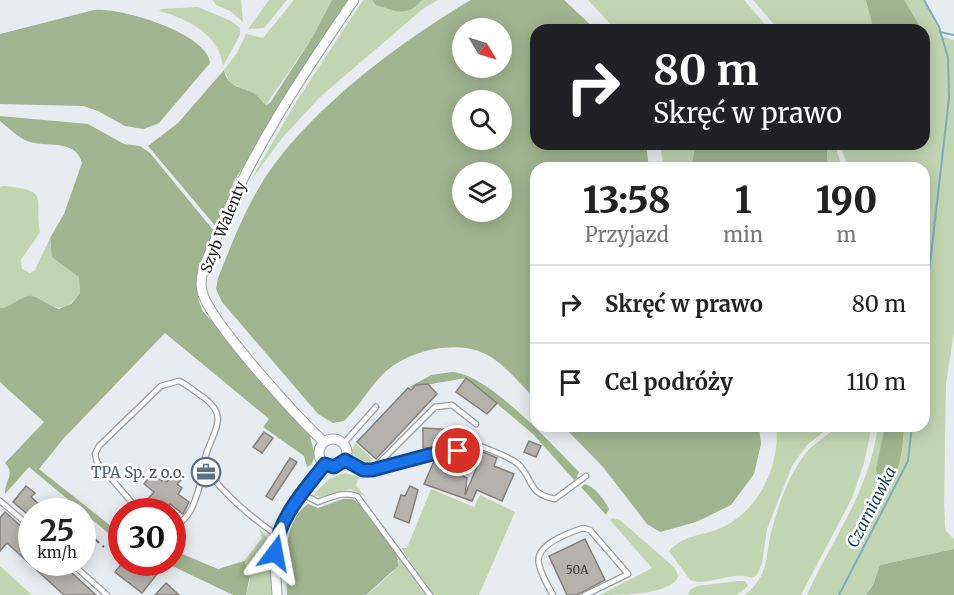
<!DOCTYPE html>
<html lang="pl">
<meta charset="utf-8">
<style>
:root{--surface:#fff;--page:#f6f6f6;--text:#222;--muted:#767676;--line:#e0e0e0}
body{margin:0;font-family:Merriweather,serif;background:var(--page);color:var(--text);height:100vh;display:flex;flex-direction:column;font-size:22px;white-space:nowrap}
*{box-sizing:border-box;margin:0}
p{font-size:20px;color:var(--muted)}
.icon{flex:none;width:33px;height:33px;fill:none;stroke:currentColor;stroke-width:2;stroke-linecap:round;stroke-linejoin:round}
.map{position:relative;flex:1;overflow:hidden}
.details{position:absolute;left:530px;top:162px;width:400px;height:270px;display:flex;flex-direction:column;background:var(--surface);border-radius:18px;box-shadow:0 3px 15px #0003}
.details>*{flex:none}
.guide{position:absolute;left:530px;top:24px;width:400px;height:126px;border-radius:18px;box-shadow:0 3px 15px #0003;background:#202124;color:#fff;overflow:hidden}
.needle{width:39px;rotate:128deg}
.tools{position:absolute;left:452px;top:18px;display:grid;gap:12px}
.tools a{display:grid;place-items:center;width:60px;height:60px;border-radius:50%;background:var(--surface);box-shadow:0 3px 15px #0003;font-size:30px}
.speed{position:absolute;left:18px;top:498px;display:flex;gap:12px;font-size:30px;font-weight:700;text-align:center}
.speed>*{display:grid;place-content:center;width:78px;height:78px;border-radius:50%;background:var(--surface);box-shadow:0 3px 15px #0003;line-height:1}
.speed small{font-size:15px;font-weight:400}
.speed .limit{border:9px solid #d22;background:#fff;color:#111}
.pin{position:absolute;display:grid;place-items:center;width:51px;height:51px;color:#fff;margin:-26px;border:3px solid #fff;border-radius:50%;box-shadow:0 2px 6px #0007}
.me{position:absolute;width:66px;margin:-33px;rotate:13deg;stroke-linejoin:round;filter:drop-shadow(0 0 4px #0008)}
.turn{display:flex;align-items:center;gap:21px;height:126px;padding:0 24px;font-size:27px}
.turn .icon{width:78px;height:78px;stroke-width:2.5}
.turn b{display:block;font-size:42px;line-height:51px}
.eta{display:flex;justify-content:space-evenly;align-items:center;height:102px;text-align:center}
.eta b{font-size:36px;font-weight:800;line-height:42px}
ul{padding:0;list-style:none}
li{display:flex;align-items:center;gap:18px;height:78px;padding:0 24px;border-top:2px solid var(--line)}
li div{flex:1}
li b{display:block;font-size:22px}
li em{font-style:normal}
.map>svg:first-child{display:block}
</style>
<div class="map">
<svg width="954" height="595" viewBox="0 0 954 595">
<rect width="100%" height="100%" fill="#e7ecf0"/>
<!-- green -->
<g fill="#c2d4b2">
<path d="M213 0H241L243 22 230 11 216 5Z"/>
<path d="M269 0H287L264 28 248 29Z"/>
<path d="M294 0H332L312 38 266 105 256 95 230 83 224 70 237 53 246 34 263 38Z"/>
<path d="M363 0H438L424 8 320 97 282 138 249 183 296 102Z"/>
<path d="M588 0H744L770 30H616Z"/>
<path d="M753 0H924L942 36 954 40V332L946 384 944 501 945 525 946 531 954 539V549L880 565 873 585 866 595H807C834 535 868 495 878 426H924V168H848L840 144H924V30H779Z"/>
<path d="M198 7 231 21 240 28V35L223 66C219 34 188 19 159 11L161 9Z"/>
<path d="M660 144H835L842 168H664Z"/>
<path d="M3 186C53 190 33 199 40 232L21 260 22 269 30 273 35 270 50 238C50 265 69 261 79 277L80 293 66 308 52 307 32 296 15 305 0 308V187Z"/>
<path d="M776 426H831L807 445 792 466 767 529 762 563 757 575 752 578C732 570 709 587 690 580L669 551C684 534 704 536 723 527 759 510 781 464 776 426Z"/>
<path d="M838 426H872L864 463 852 498 801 595H745C771 572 764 559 772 529 779 502 791 470 809 449 818 441 829 434 838 426Z"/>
<path d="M355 443 373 459 366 465 355 460 352 450Z"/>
<path d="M345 473 359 477 356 485 364 496 350 489 320 497 313 495 329 479Z"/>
<path d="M431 489 474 507 480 495 515 512 479 595H433L401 548H407Z"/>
<path d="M612 518 620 520 675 568 678 576C673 595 619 595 600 595L652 568 610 520Z"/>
<path d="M259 528 269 540 272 595H246L250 580 244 561 262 538Z"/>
<path d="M397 552 425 595H367L393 572 399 560Z"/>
<path d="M0 566 32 595H0Z"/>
<path d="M738 581H745L748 586 737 595H688L690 590 697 586Z"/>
</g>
<!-- forest -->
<g fill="#a1b48f" fill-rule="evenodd">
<path d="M332 0H349L234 181 217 228 148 146 178 123 224 70C228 89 242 86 255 94 259 97 262 102 266 105L270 103 312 38Z"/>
<path d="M373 0H422C409 15 399 13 383 7 377 5 375 7 373 0Z"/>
<path d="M471 0H564L596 30H536V144H646L649 168H536L535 399C522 386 508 368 491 357 461 337 407 350 383 374 368 389 359 407 344 421L333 423 318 414 222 302 216 289 218 278C230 248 243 214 260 186 304 113 398 43 471 0ZM462 28H501V68H462ZM462 100H501V140H462ZM462 172H501V212H462Z"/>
<path d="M866 0H904L922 30H874Z"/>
<path d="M94 10C119 7 208 33 210 63L159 123 144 129 125 126 98 111 83 106 0 104V34Z"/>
<path d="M0 116 88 124 124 144 140 146 150 153 214 231C204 258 190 282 202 310L310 436 315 456 311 465 307 467 304 456 263 427 269 419 165 333 64 438 39 469 121 534V541L113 537 29 467 5 494C4 482 16 474 5 463L44 422 0 382V308C12 308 23 294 32 296 40 298 49 306 59 309L71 304 80 293 79 277 52 257 50 238 64 214 82 163C76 138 45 148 27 141 16 136 9 128 0 121Z"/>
<path d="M696 144H827V168H691Z"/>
<path d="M452 372C489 374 552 445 579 472L575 481 533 434 466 378 408 388 431 375Z"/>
<path d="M563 426H759L761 444 754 474 731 505 696 522 660 532 647 524 603 467Z"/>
<path d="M885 426H904V429C902 447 902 467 890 481H883L878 477 876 469Z"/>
<path d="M585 484C595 487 604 499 609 509L606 515 581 487Z"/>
<path d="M343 499H353L359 504 397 552 398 566 366 595H287C286 566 281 523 308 504L318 508Z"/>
<path d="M954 549V595H866L873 585 880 565Z"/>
<path d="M173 550 218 569 244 561 250 575 246 595H233L166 563 172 562Z"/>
</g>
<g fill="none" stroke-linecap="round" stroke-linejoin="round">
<!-- stream -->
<g stroke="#7dacbf" stroke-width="2">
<path d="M924 0 939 27 948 58 949 98 924 316"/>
<path d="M940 32 954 35"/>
<path d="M839 595 908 461 912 426"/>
</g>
</g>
<!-- building -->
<g fill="#b5b1ad" stroke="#85817d" stroke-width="1.5">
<path d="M466 378 497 403 487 414 456 392Z"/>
<path d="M428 384 437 394 376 459 357 442 408 388 411 390 416 385Z"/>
<path d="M423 428 457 430 456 433 470 432 471 446 423 448Z"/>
<path d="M264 432 273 438 262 453 253 447Z"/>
<path d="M529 441 541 446 536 457 524 452Z"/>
<path d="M483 452 497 458 494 466 514 474 502 501 477 490 472 501 424 484 434 461 467 478 465 495Z"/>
<path d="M290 458 297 462 272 500 266 496Z"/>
<path d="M152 474 162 481 163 479 167 482 173 474 181 480 177 484 182 488 178 494 189 502 183 514 170 504 165 512H148L151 507 145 502 154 492 144 484Z"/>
<path d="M26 486 35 493 31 497 48 512H32V518L13 502Z"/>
<path d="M410 486 418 490 409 523 394 517 401 495 405 496Z"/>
<path d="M5 512 32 536V562H60L96 595H64L7 543 0 551V518Z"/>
<path d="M585 539 605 580 577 595H567L549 556Z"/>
<path d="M123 562H148L161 569 142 593 115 572Z"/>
<path d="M166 583 179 595H155Z"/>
</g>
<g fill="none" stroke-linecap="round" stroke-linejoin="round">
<!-- service casing -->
<g stroke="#9a9ea2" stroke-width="7">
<g id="service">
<path d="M344 443 376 407"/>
<path d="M345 460 363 470H373L440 452 476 450 478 445C491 451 507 455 518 464 534 479 526 493 555 499L586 476"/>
<path d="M374 468 435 407 452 405 476 424"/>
<path d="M302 494 318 502C332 497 343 491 357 496L430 595"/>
<path d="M0 501 32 528"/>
<path d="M140 512 97 462 95 454 99 446 161 386 179 381C188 385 195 392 203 397 233 418 209 435 204 462 214 488 255 520 278 536"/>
<path d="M172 528C195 516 195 497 203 476L211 475"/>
<path d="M70 562 107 595"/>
<path d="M553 595C548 586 541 575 539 564 534 545 568 533 583 528L590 530 628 574 585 595"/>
</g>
</g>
<!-- minor casing -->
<g stroke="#9a9ea2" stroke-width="11">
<g id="minor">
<circle cx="333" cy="453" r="14"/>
<path d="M324 442C299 419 208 320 202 291 198 276 208 257 214 243 248 156 301 77 354 0"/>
<path d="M277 595C276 578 274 560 276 543 280 513 307 487 325 464"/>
</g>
</g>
<!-- service -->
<use href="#service" stroke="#fff" stroke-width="4.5"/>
<!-- minor -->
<use href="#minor" stroke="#fff" stroke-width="9"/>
<!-- rail -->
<path stroke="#6a6d70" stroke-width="2" stroke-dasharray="9 4.5" stroke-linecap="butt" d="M82 528 104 547"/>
</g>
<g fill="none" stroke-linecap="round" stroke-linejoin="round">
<!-- route casing -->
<g stroke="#114b97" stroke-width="15">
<path id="route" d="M275 553C278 518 304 491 325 464L334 467 345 460 363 470H372L440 452 458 451"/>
</g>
<!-- route -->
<use href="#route" stroke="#1a73e8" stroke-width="10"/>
</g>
<!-- icons -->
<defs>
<g id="office-ring" transform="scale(1.5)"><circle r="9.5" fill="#fff" stroke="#5c6f8a" stroke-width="1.5"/><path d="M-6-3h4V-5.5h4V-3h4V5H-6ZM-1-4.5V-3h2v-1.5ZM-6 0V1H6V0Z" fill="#5c6f8a"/></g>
</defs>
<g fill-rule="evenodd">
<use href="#office-ring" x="206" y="472"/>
</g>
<g text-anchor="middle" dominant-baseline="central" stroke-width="5" stroke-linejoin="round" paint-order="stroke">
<!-- number labels -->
<g font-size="12" fill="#3e3e3e">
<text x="577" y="569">50A</text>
</g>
<!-- street labels -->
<g font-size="15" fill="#161719" stroke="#fff">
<text transform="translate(223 227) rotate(-68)">Szyb Walenty</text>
</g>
<!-- service labels -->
<g font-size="15" fill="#4e5e75" stroke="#fff" text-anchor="end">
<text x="185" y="472">TPA Sp. z o.o.</text>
</g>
<!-- water labels -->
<g font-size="16" font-style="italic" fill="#163f4e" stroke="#fff">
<text transform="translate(871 507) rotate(-63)">Czarniawka</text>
</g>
</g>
</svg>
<div class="tools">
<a><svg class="needle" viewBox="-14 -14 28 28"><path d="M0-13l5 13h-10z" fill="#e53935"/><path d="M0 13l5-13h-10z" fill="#767676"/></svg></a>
<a><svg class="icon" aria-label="search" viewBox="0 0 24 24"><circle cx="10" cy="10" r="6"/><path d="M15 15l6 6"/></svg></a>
<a><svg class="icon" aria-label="layers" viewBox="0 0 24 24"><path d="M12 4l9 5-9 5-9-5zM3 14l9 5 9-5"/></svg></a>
</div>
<div class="speed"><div>25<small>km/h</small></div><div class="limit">30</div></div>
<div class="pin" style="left:458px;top:451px;background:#d93025"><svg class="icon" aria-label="arrive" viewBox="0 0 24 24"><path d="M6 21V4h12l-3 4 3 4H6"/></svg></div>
<svg class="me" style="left:275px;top:553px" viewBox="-20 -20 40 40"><path d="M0-17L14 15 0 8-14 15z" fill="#1a73e8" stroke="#fff" stroke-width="4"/></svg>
<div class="guide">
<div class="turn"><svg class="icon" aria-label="right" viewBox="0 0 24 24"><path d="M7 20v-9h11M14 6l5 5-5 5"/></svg><div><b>80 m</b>Skręć w prawo</div></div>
</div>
<section class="details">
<div class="eta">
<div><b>13:58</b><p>Przyjazd</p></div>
<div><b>1</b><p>min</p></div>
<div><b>190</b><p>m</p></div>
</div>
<ul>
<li><svg class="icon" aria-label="right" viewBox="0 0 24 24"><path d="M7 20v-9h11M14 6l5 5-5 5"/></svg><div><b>Skręć w prawo</b></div><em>80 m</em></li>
<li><svg class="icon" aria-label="arrive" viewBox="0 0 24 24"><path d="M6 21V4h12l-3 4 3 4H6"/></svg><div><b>Cel podróży</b></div><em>110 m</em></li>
</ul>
</section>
</div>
